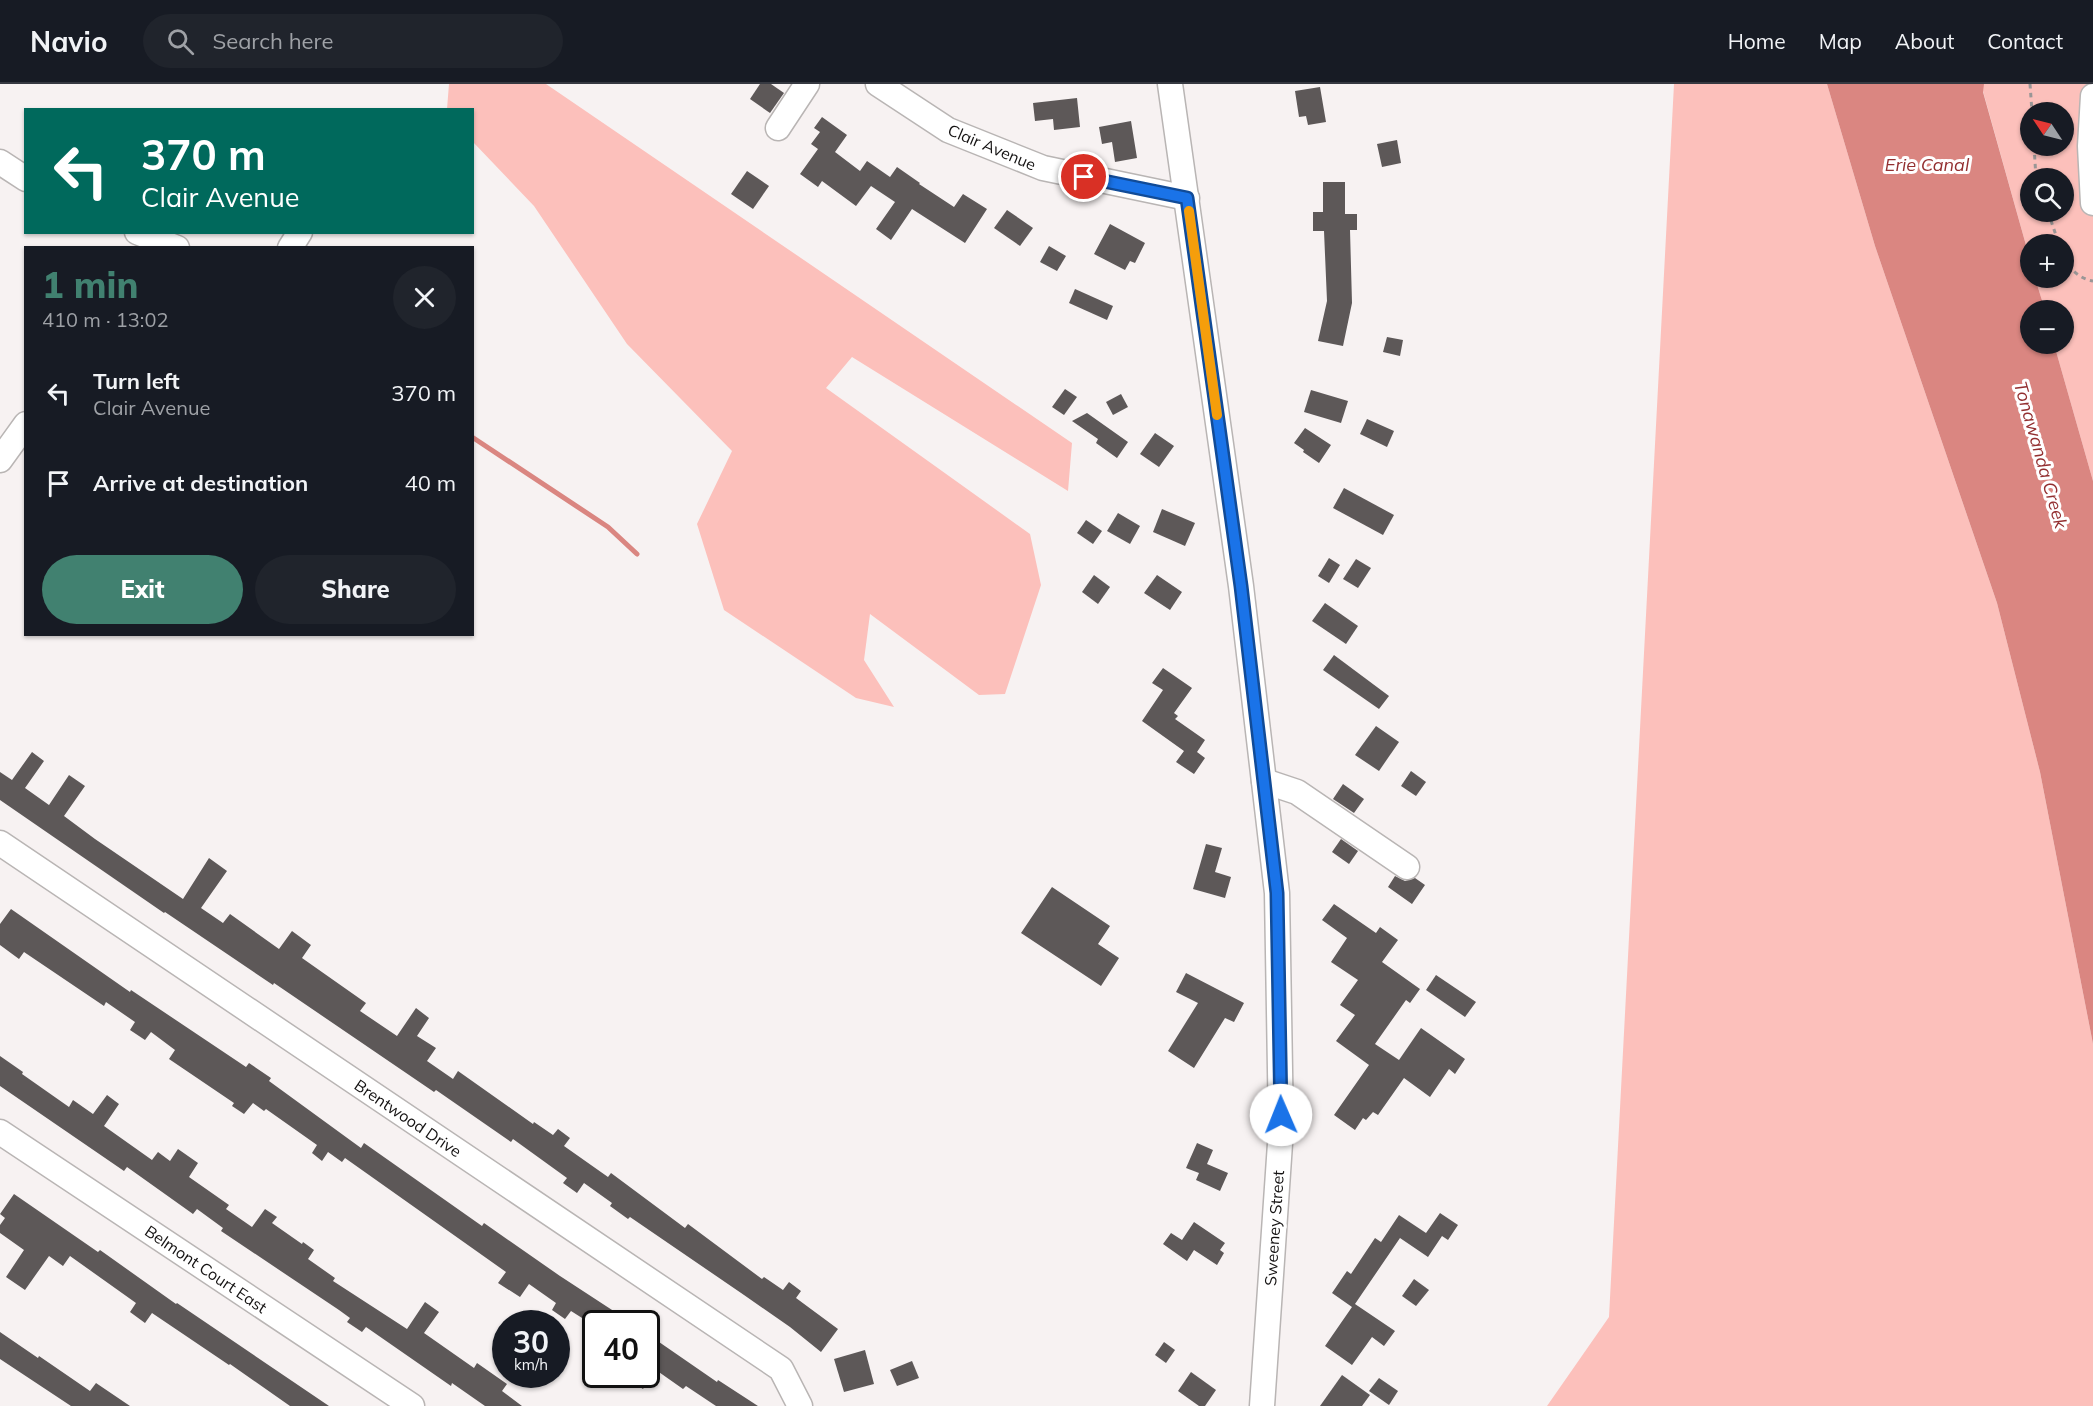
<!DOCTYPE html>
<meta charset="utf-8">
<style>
:root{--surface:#171b24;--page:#20242c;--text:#f1f3f6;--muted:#9ea1a6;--line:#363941;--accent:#418170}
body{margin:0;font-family:Mulish,sans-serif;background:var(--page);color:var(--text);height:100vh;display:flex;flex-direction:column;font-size:22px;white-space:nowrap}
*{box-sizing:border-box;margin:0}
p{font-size:20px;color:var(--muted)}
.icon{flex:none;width:33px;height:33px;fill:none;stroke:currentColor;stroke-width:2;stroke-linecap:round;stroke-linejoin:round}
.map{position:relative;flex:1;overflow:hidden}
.panel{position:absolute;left:24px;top:162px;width:450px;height:390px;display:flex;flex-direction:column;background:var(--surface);border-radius:0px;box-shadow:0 2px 4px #0004}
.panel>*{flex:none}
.hud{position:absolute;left:24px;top:24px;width:450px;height:126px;border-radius:0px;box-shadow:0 2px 4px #0004;background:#00695c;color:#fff;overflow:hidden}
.needle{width:39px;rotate:305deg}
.buttons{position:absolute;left:2020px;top:18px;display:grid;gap:12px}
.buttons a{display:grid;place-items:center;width:54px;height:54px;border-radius:50%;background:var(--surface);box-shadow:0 2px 4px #0004;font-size:30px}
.speed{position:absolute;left:492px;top:1226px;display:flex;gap:12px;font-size:30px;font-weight:700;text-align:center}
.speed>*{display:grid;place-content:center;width:78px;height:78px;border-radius:50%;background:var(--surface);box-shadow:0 2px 4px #0004;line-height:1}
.speed small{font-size:15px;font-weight:400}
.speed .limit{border:3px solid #111;border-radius:9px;background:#fff;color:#111}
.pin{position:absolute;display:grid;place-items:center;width:51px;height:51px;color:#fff;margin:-26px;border:3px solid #fff;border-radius:50%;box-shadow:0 2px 6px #0007}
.me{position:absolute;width:66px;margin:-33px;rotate:359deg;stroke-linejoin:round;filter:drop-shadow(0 0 4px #0008)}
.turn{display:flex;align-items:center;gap:21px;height:126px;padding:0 18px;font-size:27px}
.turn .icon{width:78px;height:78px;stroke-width:2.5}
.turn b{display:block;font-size:42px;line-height:51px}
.round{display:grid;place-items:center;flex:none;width:63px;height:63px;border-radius:32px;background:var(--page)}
.overview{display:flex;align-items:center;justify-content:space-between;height:102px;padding:0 18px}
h1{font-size:36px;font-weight:800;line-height:45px;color:var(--accent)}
.primary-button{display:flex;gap:12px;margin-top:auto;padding:12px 18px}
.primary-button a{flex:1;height:69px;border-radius:36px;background:var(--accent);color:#fff;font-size:24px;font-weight:800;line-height:69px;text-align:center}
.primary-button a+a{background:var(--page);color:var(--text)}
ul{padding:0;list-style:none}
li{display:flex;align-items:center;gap:18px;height:90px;padding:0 18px}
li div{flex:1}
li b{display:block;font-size:22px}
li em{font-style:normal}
header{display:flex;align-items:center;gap:36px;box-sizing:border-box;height:84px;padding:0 30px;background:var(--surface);border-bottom:2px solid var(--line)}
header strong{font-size:28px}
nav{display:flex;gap:33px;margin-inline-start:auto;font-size:21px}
.search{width:420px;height:54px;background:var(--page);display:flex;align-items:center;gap:15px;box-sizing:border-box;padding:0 21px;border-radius:33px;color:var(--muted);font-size:22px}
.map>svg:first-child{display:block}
</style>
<header>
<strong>Navio</strong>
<div class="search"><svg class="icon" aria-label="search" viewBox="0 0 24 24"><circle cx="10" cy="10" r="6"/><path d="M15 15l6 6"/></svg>Search here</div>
<nav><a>Home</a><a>Map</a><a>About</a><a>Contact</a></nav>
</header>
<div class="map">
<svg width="2093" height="1322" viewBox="0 0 2093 1322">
<rect width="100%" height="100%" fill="#f7f2f2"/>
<!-- green -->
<g fill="#fcc0bb" fill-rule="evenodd">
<path d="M449 0H546L1072 359 1068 407 852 273 826 304 1030 450 1041 501 1005 610 979 611 870 530 864 576 894 623 856 614 724 526 697 440 732 367 627 260 534 122 473 58 472 26 447 25Z"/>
<path d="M1674 0H1827L1875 162 1997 519 2040 688 2093 960V1322H1547L1609 1233Z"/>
<path d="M1981 0H2093V397L2054 260H2064V226H2045L2035 194H2064V160H2031V179ZM2031 28H2064V62H2031ZM2031 94H2064V128H2031Z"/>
</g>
<!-- water -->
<path fill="#da8681" d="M1827 0H1984L1983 8 2031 179V194H2035L2045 226H2031V260H2054L2093 397V960L2040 688 1997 519 1875 162Z"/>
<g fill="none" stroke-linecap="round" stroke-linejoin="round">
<!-- stream -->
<path stroke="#da8681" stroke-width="5" d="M472 353 608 443 637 470"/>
</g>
<!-- building -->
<g fill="#5d5858">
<path d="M760 0H771L784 9 770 29 750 15Z"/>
<path d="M1320 3 1326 38 1308 41 1306 32 1299 33 1295 7Z"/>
<path d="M1077 14 1080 43 1054 46 1053 35 1035 37 1033 19Z"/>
<path d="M822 33 847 51 835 68 860 87 867 77 890 93 897 83 920 99 919 100 954 123 963 110 987 125 965 159 912 125 891 156 876 145 895 118 871 102 856 122 822 97 818 103 800 90 818 65 811 60 820 48 814 44Z"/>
<path d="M1131 37 1137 74 1115 78 1112 58 1102 60 1099 43Z"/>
<path d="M1397 56 1401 79 1382 83 1377 60Z"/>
<path d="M747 87 769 102 753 125 731 110Z"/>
<path d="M1323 98H1345V130H1357V146H1350L1352 219 1343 262 1318 257 1327 217 1324 147H1313V128H1323Z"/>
<path d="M1007 126 1033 144 1020 162 994 144Z"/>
<path d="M1110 140 1145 159 1135 179 1130 177 1125 186 1094 170Z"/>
<path d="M1049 162 1066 172 1057 187 1040 178Z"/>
<path d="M1075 205 1113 222 1107 236 1069 219Z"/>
<path d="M1387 253 1403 256 1400 272 1383 268Z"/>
<path d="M1065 305 1077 313 1064 331 1052 323Z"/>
<path d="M1311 306 1348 317 1341 339 1304 328Z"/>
<path d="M1121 310 1128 323 1113 331 1106 318Z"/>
<path d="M1087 329 1128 358 1117 374 1096 359 1098 355 1072 337Z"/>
<path d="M1367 335 1394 347 1387 363 1360 350Z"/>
<path d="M1305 344 1331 361 1319 379 1303 368 1304 366 1294 359Z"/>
<path d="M1155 349 1174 362 1159 383 1140 370Z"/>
<path d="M1344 404 1394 431 1383 451 1333 424Z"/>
<path d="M1162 425 1195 439 1185 462 1153 448Z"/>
<path d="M1118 429 1140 442 1130 460 1107 447Z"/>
<path d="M1086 436 1102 447 1093 460 1077 449Z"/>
<path d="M1329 474 1340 481 1329 499 1318 492Z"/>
<path d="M1356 475 1371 484 1358 504 1343 495Z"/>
<path d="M1094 491 1110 503 1098 520 1082 508Z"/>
<path d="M1157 491 1182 508 1170 526 1144 509Z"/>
<path d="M1325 519 1358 542 1346 560 1312 537Z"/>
<path d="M1334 571 1389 612 1379 625 1323 586Z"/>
<path d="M1163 584 1192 604 1174 629 1178 632 1175 635 1205 656 1197 668 1205 674 1194 690 1176 678 1184 667 1142 637 1163 606 1152 599Z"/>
<path d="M1376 642 1399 658 1379 687 1355 671Z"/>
<path d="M32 668 44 677 25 704 49 721 69 691 85 702 64 732 95 755 183 815 209 774 227 787 201 824 223 839 230 830 279 865 292 847 311 861 302 874 366 919 360 927 397 952 416 924 429 934 417 952 436 964 427 977 453 995 458 987 533 1040 534 1038 553 1051 558 1045 570 1054 564 1062 608 1093 611 1089 685 1144 688 1140 762 1195 764 1193 783 1206 789 1198 801 1207 796 1214 838 1245 821 1268 790 1243 744 1211 630 1133 628 1135 610 1122 612 1119 584 1099 577 1109 563 1099 567 1094 513 1055 511 1058 436 1006 434 1008 274 899 273 901 165 828 164 829 0 716V688L12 696Z"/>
<path d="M1411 687 1426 698 1416 712 1401 702Z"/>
<path d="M1343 700 1364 715 1354 729 1333 715Z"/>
<path d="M1341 755 1358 767 1349 780 1332 768Z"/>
<path d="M1206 760 1222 764 1215 788 1231 793 1225 814 1193 805Z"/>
<path d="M1395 792 1405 797 1415 794 1425 801 1412 820 1388 803Z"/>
<path d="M1052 803 1110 842 1098 860 1119 874 1101 902 1021 849Z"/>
<path d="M1334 820 1376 849 1380 843 1398 856 1382 878 1420 905 1410 919 1406 916 1375 960 1399 976 1421 944 1465 975 1455 990 1449 985 1430 1013 1404 994 1378 1031 1373 1028 1366 1036 1363 1034 1355 1046 1334 1031 1369 981 1336 957 1355 931 1340 921 1358 896 1331 878 1347 854 1322 836Z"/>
<path d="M11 825 130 908 131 906 246 983 249 979 271 994 269 997 361 1064 364 1059 482 1142 484 1139 560 1192 632 1239H590L571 1227 565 1235 552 1226 556 1219 529 1200 520 1213 498 1199 506 1188 345 1074 342 1078 328 1068 322 1077 312 1069 317 1061 266 1025 264 1027 253 1019 244 1030 232 1022 234 1019 169 975 175 966 151 948 145 956 130 946 135 938 106 918 104 922 24 868 19 875 0 861V840Z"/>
<path d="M1186 889 1244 919 1234 938 1225 934 1194 984 1168 967 1198 919 1176 908Z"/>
<path d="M1436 891 1476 918 1465 933 1426 906Z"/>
<path d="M0 972 23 988 22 990 69 1023 73 1016 93 1030 107 1011 119 1020 104 1042 152 1076 158 1068 170 1077 178 1065 198 1079 189 1093 229 1121 226 1125 252 1143 265 1125 277 1133 272 1139 302 1160 303 1158 314 1166 308 1175 335 1194 333 1197 407 1245 425 1218 439 1228 424 1249 474 1284 477 1279 507 1300 502 1307 522 1322H485L452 1299 451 1302 366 1243 362 1248 347 1238 350 1234 339 1226 221 1147 223 1144 197 1125 193 1130 127 1083 124 1087 0 1002Z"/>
<path d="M1197 1059 1213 1066 1207 1080 1228 1089 1220 1107 1196 1096 1199 1089 1186 1084Z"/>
<path d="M14 1110 98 1168 100 1166 176 1220 177 1219 329 1322H290L230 1280 229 1281 152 1229 145 1239 130 1228 136 1219 70 1172 63 1182 49 1172 25 1206 6 1193 24 1166 0 1149V1141L5 1134 0 1130Z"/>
<path d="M1440 1129 1458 1141 1448 1156 1442 1152 1428 1173 1400 1154 1355 1220 1395 1247 1384 1262 1372 1253 1352 1281 1325 1262 1352 1223 1332 1209 1347 1187 1351 1190 1375 1154 1381 1158 1399 1131 1426 1149Z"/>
<path d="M1194 1138 1225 1159 1220 1166 1224 1169 1217 1181 1194 1166 1187 1177 1163 1160 1171 1149 1182 1156Z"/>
<path d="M1414 1195 1429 1206 1416 1222 1402 1212Z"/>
<path d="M0 1248 38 1274 39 1272 90 1307 96 1299 130 1322H71L0 1275Z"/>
<path d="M646 1249 717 1298 718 1296 758 1322H716L686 1302 683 1305 656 1286 643 1305 620 1290H646Z"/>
<path d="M1164 1258 1175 1266 1166 1279 1155 1271Z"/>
<path d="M865 1266 874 1300 844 1308 834 1275Z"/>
<path d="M912 1277 919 1294 897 1302 890 1286Z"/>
<path d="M1191 1288 1216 1306 1205 1322H1199L1178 1307Z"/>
<path d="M1342 1291 1370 1311 1362 1322H1320Z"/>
<path d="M1379 1294 1398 1307 1389 1321 1369 1307Z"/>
</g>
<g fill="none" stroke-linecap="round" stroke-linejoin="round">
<!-- minor casing -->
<g stroke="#b9b5b4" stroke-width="27">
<g id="minor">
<path d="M878 0 948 46 1043 84 1187 114"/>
<path d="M1170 0 1241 502 1277 809 1281 1045 1262 1322"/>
<path d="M2093 12 2090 62 2093 119"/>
<path d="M778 44 807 0"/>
<path d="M0 78 26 95"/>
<path d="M137 148 177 164"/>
<path d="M290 164 300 148"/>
<path d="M0 376 26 340"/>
<path d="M1264 697 1297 708 1407 783"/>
<path d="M0 759 781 1285 800 1322"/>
<path d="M0 1048 412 1322"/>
</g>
</g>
<!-- path -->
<g stroke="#9a9696" stroke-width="3" stroke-dasharray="4.5 4.5" stroke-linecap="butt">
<path d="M2030 0 2032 28"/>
<path d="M2034 62 2036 94"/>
<path d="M2048 128 2059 160"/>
<path d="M2064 173C2069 185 2080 195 2093 197"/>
</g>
<!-- minor -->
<use href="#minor" stroke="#fff" stroke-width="24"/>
</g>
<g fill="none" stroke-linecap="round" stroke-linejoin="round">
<!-- route casing -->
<g stroke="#114b97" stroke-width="15">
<path id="route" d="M1084 93 1187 114 1241 502 1277 809 1281 1031"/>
</g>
<!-- route -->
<use href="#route" stroke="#1a73e8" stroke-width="10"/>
<!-- slow -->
<path stroke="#f59e0b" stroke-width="10" d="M1189 127 1217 331"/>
</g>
<g text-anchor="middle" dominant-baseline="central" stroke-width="6" stroke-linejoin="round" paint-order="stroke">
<!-- street labels -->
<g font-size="16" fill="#141212" stroke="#fff">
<text transform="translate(992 63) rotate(23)">Clair Avenue</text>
<text transform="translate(408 1034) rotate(34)">Brentwood Drive</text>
<text transform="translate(1274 1144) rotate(-86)">Sweeney Street</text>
<text transform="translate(206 1185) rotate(34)">Belmont Court East</text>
</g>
<!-- water labels -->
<g font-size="18" font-style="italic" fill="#932f30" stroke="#fff">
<text x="1927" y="80">Erie Canal</text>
<text transform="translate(2041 371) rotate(74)">Tonawanda Creek</text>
</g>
</g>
</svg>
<div class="buttons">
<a><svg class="needle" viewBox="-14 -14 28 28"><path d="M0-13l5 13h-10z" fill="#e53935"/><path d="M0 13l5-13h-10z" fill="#9ea1a6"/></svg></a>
<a><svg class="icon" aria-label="search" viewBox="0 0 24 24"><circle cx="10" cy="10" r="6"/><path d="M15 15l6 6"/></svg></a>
<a>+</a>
<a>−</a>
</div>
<div class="speed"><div>30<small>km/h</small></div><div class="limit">40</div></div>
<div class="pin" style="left:1084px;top:93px;background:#d93025"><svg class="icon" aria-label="arrive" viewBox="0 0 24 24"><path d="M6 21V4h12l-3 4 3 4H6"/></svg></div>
<svg class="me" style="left:1281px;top:1031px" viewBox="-20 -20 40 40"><circle r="19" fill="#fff"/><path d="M0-13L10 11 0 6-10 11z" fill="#1a73e8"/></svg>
<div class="hud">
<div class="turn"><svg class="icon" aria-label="left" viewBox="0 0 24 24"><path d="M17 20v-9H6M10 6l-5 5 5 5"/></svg><div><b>370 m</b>Clair Avenue</div></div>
</div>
<section class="panel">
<div class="overview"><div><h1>1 min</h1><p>410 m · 13:02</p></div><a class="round"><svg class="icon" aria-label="close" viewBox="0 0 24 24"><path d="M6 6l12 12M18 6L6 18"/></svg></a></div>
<ul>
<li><svg class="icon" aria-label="left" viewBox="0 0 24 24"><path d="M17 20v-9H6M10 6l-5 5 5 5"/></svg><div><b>Turn left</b><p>Clair Avenue</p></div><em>370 m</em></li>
<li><svg class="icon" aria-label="arrive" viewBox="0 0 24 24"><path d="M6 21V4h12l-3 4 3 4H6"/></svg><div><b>Arrive at destination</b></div><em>40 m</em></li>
</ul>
<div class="primary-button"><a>Exit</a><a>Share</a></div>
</section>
</div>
